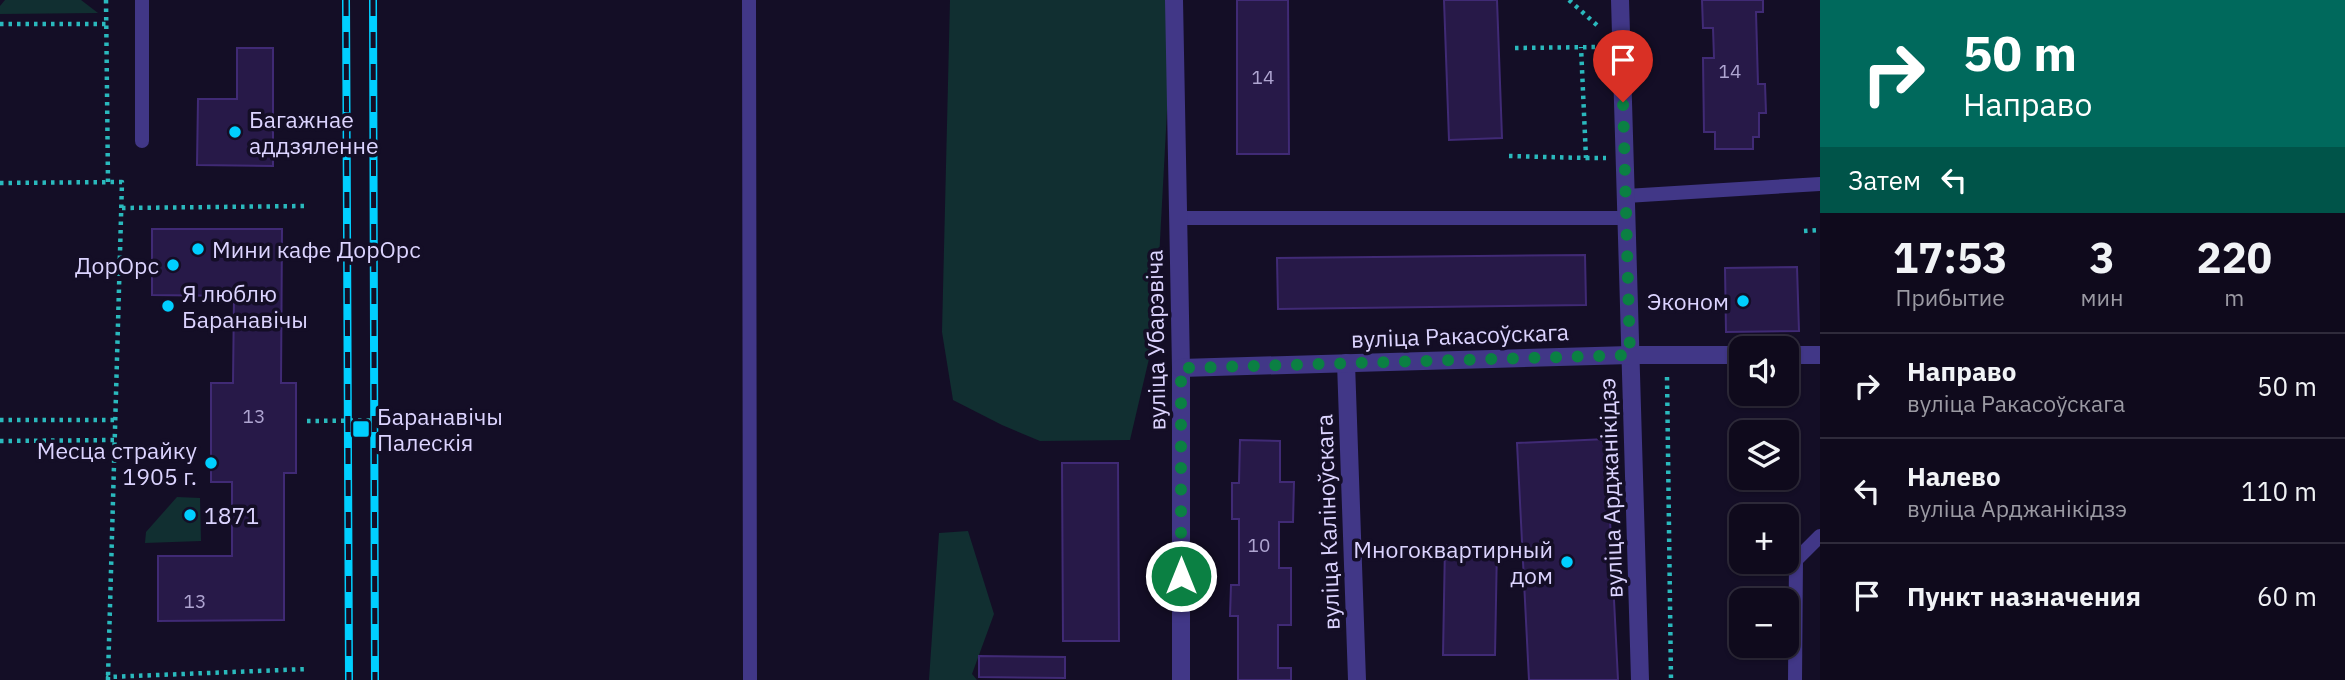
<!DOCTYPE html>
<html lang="ru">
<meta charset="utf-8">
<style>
:root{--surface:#0f0a1c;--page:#1d1829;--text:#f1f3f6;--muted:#9b9aa3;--line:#2f2b3b}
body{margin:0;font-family:"IBM Plex Sans",sans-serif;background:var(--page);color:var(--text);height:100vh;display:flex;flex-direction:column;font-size:26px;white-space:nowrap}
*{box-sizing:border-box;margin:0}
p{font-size:23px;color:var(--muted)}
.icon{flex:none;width:38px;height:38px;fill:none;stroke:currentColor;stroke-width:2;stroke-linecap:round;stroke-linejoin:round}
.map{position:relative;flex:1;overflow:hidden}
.details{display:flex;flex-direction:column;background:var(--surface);width:525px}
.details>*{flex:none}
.banner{background:#00695c;color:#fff;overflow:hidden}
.fabs{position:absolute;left:1729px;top:336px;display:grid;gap:14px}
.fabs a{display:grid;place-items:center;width:70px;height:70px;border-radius:14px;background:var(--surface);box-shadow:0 2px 5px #0004,0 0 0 2px var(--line);font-size:35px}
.pin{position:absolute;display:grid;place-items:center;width:60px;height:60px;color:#fff;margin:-72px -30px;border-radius:50% 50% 50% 0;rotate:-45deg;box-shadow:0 0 7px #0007}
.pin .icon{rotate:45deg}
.me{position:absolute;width:77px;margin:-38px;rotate:0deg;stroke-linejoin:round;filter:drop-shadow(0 0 5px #0008)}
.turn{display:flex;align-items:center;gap:24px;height:147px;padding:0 28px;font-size:32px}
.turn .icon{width:91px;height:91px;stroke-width:2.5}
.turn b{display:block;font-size:49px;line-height:60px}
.then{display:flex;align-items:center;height:66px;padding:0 28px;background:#0003;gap:14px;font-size:26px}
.eta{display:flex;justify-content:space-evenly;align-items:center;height:119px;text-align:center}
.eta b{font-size:42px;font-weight:700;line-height:49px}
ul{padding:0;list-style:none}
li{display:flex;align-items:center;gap:21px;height:105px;padding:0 28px;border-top:2px solid var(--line)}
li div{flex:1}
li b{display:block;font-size:26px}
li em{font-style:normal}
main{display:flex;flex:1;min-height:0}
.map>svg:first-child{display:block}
</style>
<main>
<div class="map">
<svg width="1820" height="680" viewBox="0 0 1820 680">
<rect width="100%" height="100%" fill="#140e26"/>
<!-- green -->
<g fill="#112f31">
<path d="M5 0H81L98 13 0 14V6Z"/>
<path d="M950 0H1173L1155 333 1130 440 1040 441 1002 425 953 400 942 332Z"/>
<path d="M177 497 200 498 201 541 145 543 146 532Z"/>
<path d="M968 531 994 614 972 674 977 680H929L939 533Z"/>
</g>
<!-- building -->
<g fill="#271948" stroke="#402a75" stroke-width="2">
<path d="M1237 0H1288L1289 154H1237Z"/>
<path d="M1444 0H1497L1502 138 1449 140Z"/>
<path d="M1702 0H1763V12H1756L1758 84H1765L1766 113H1759V137H1753V149H1715V132H1704L1703 58H1714L1713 28H1703Z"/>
<path d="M237 48H273V166L197 165 198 99H237Z"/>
<path d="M152 229H282L281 383H296V473H284V620L158 621V556H232V482H211V383H233L234 296 152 295Z"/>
<path d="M1585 255 1586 305 1278 309 1277 258Z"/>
<path d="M1797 267 1799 331 1726 332 1725 268Z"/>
<path d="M1606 439 1618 680H1529L1517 443Z"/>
<path d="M1240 440 1280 441V482H1294L1293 522H1279V568H1291V625H1278V668H1291V680H1238V616H1230L1231 585H1239V519H1232V483H1239Z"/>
<path d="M1062 463H1118L1119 641H1063Z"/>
<path d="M1445 545 1497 546 1495 655H1443Z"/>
<path d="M979 656 1065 657V678L979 677Z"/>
</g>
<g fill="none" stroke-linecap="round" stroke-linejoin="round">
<!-- path -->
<g stroke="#2ab9bd" stroke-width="4.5" stroke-dasharray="3.5 5" stroke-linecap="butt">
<path d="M106 0 108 182"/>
<path d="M1569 0 1599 27"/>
<path d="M0 24H106"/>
<path d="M1515 48 1600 47"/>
<path d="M1509 156 1586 158 1581 47"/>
<path d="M1586 158H1606"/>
<path d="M0 183 122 182 108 677"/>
<path d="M122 208 306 206"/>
<path d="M1804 231 1820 230"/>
<path d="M1667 377 1671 680"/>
<path d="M0 420H116"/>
<path d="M307 421 410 420"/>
<path d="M0 441 115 440"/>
<path d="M108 680V677L307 669"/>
</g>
<!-- lane -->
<g stroke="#413787" stroke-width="14">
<path d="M142 0V141"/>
<path d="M749 0 750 680"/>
<path d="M1626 196 1820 184"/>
<path d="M1178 218H1627"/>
<path d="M1795 680 1796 560 1820 536"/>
</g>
<!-- street -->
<g stroke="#413787" stroke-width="18">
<path d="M1174 0 1181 368V680"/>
<path d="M1620 0 1640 680"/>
<path d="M1787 355H1820"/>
<path d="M1346 363 1357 680"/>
<path d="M1181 368 1630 355H1741"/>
</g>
<!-- rail casing -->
<g stroke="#00cfff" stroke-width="8">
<g id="rail">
<path d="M346 0 349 680"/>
<path d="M373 0 375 680"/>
</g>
</g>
<!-- rail -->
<use href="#rail" stroke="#140e26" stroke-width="5" stroke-dasharray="16" stroke-linecap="butt"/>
</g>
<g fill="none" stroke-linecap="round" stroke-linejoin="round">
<!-- route -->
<path stroke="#0b8043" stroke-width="12" stroke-dasharray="0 21.6" d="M1181 576V368L1630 355 1623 102"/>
</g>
<!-- markers -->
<g fill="#00cfff" stroke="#140e26" stroke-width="2.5">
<circle cx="235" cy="132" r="7"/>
<circle cx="198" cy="249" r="7"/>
<circle cx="173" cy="265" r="7"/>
<circle cx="1743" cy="301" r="7"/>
<circle cx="168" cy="306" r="7"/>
<rect x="352" y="420" width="18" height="18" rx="3.5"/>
<circle cx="211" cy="463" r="7"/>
<circle cx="190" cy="515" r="7"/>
<circle cx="1567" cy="562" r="7"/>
</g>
<g text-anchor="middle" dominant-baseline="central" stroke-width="7" stroke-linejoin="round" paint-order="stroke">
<!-- number labels -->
<g font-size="19" fill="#afa5d1">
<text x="1730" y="71">14</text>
<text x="1263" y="77">14</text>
<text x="254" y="416">13</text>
<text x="1259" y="545">10</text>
<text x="195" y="601">13</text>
</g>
<!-- poi labels -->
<g font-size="23" fill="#dcd4ff" stroke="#140e26" text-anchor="start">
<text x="249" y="119">Багажнае<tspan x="249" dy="26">аддзяленне</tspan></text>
<text x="212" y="249">Мини кафе ДорОрс</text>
<text x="159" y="265" text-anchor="end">ДорОрс</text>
<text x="182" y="293">Я люблю<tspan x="182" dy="26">Баранавічы</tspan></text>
<text x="1729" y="301" text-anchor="end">Эконом</text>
<text x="377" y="416">Баранавічы<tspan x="377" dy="26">Палескія</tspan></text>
<text x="197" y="450" text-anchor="end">Месца страйку<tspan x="197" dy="26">1905 г.</tspan></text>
<text x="204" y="515">1871</text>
<text x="1553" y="549" text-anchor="end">Многоквартирный<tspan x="1553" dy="26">дом</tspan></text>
</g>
<!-- street labels -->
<g font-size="23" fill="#dcd4ff" stroke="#140e26">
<text transform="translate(1460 335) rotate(-2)">вуліца Ракасоўскага</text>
<text transform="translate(1155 340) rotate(-91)">вуліца Убарэвіча</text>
<text transform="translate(1610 488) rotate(-92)">вуліца Арджанікідзэ</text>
<text transform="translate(1327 522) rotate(-92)">вуліца Каліноўскага</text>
</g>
</g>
</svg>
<div class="fabs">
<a><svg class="icon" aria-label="sound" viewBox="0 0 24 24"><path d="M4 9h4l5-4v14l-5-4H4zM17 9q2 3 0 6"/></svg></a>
<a><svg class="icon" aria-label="layers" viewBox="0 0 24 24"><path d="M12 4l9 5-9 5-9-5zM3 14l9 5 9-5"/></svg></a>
<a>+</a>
<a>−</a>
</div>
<div class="pin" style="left:1623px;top:102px;background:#d93025"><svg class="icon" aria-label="arrive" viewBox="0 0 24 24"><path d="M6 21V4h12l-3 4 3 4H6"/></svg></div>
<svg class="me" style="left:1181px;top:576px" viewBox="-20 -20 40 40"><circle r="17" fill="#0b8043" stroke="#fff" stroke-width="3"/><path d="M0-11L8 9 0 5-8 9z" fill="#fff"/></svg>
</div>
<section class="details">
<div class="banner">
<div class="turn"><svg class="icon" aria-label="right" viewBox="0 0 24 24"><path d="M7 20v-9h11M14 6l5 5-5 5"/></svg><div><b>50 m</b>Направо</div></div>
<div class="then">Затем<svg class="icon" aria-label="left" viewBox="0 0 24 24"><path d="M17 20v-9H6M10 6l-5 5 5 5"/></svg></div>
</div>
<div class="eta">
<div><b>17:53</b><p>Прибытие</p></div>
<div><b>3</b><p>мин</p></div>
<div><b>220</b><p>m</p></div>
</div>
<ul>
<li><svg class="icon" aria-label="right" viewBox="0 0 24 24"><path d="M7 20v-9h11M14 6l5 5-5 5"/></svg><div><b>Направо</b><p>вуліца Ракасоўскага</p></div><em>50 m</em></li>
<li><svg class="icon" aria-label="left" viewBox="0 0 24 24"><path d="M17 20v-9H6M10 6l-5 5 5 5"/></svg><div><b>Налево</b><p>вуліца Арджанікідзэ</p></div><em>110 m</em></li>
<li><svg class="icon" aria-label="arrive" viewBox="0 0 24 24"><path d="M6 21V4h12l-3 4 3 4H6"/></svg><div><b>Пункт назначения</b></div><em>60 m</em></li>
</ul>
</section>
</main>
